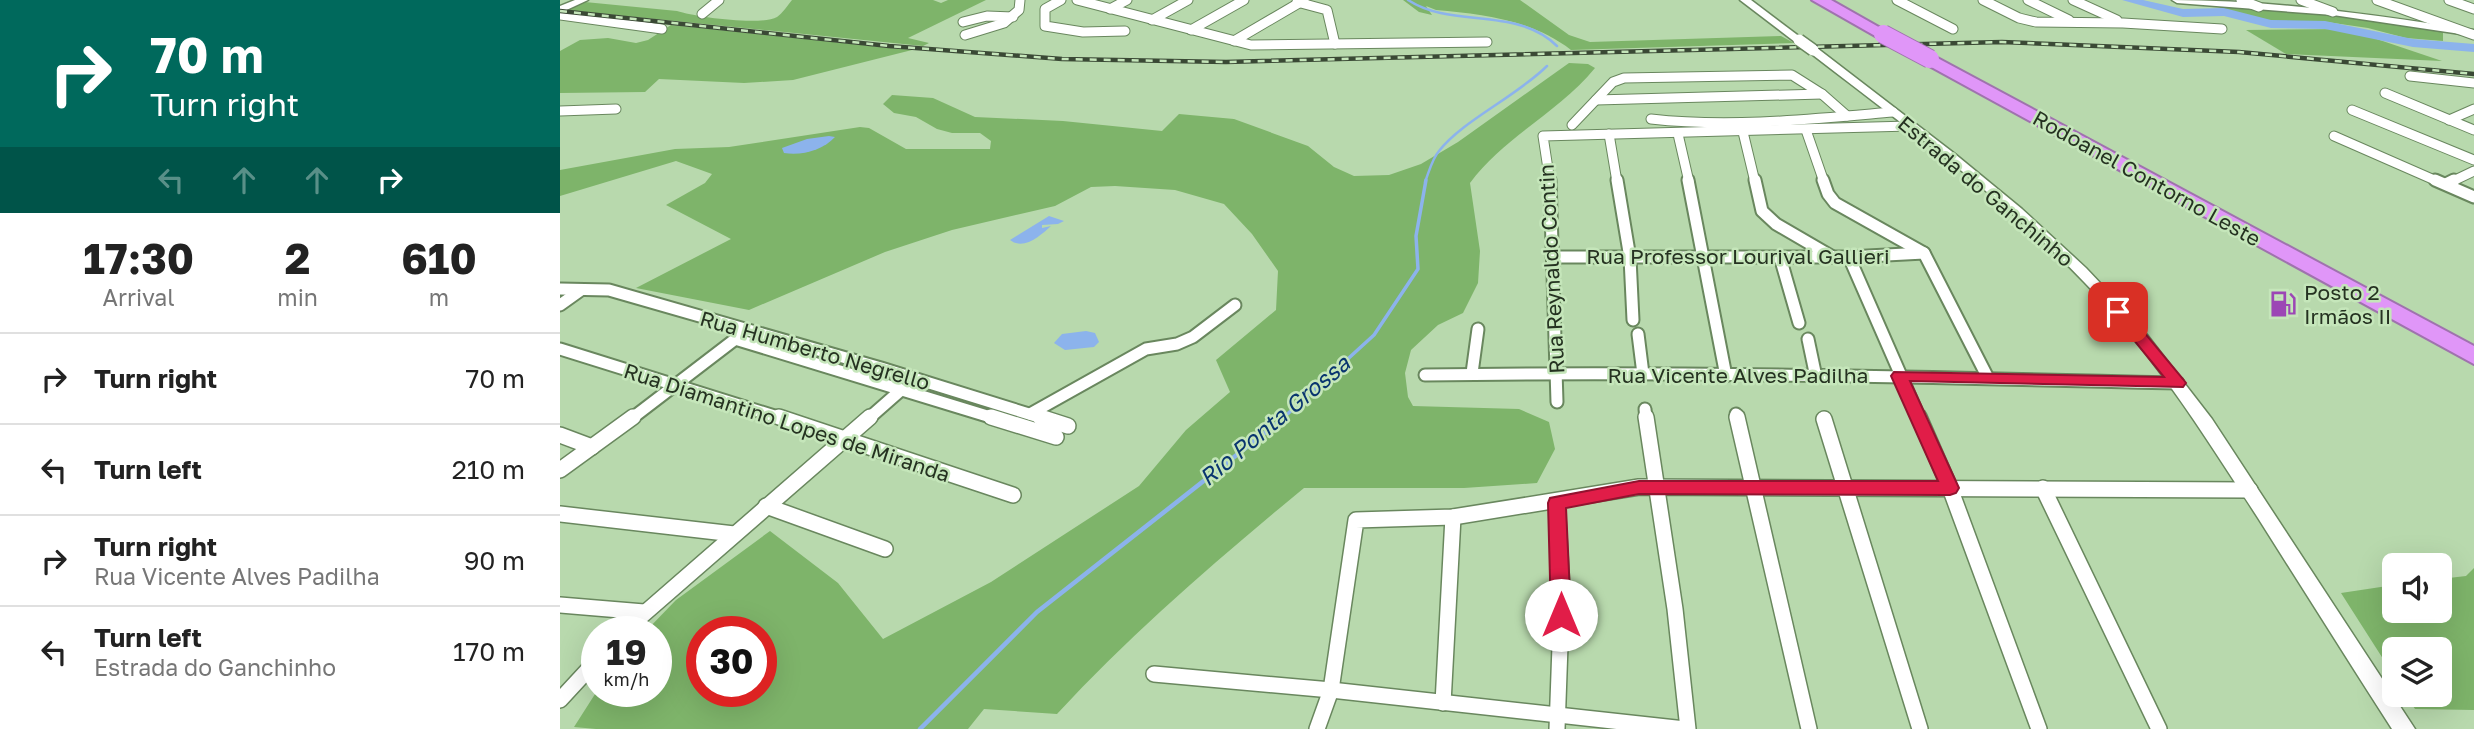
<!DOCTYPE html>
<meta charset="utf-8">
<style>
:root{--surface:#fff;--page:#f2f2f2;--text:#222;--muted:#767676;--line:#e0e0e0}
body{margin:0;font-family:"Golos Text",sans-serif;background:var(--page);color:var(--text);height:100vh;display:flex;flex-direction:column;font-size:26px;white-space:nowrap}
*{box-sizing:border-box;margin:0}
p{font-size:23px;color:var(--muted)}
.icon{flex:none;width:38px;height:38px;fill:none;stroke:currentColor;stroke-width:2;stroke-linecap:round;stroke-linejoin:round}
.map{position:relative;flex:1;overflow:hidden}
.drawer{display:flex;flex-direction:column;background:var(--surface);width:560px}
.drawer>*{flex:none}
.guide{background:#00695c;color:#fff;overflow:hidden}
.buttons{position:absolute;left:1822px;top:553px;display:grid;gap:14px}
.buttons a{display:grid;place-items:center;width:70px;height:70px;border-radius:10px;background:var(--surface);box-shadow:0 7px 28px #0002;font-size:35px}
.speed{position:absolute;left:21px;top:616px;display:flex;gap:14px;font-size:35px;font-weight:700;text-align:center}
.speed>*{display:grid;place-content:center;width:91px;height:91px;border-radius:50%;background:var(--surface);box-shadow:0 7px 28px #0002;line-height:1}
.speed small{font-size:18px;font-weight:400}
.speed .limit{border:10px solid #d22;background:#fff;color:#111}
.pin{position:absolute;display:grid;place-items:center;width:60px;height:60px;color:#fff;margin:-30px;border-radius:14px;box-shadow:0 4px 10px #0006}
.me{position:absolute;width:77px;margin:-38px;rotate:0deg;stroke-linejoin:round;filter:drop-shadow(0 0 5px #0008)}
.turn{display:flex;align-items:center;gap:24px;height:147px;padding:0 35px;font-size:32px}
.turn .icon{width:91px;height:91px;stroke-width:2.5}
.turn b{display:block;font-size:49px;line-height:60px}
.lanes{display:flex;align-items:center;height:66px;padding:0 35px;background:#0003;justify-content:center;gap:35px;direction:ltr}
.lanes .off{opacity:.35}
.eta{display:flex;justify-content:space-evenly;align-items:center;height:119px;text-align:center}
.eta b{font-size:42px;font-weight:700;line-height:49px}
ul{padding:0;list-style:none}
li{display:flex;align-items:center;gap:21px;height:91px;padding:0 35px;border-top:2px solid var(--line)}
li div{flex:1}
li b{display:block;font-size:26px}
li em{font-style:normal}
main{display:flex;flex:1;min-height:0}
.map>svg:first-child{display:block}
</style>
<main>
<section class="drawer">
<div class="guide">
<div class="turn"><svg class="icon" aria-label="right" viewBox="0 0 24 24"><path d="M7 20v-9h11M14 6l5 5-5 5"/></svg><div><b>70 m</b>Turn right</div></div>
<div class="lanes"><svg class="icon off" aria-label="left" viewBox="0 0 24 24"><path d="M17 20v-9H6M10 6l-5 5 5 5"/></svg><svg class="icon off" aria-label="ahead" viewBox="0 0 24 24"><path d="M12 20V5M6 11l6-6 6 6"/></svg><svg class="icon off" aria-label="ahead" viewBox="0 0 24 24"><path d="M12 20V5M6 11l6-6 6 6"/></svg><svg class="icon" aria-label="right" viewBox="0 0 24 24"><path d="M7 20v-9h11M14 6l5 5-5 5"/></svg></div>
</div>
<div class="eta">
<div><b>17:30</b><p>Arrival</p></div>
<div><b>2</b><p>min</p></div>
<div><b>610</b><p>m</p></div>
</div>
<ul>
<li><svg class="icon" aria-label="right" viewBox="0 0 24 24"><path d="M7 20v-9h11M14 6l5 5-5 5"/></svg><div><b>Turn right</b></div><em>70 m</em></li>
<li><svg class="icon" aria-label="left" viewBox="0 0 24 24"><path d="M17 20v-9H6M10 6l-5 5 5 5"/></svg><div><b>Turn left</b></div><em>210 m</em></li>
<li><svg class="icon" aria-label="right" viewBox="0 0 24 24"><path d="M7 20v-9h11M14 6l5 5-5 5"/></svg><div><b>Turn right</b><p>Rua Vicente Alves Padilha</p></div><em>90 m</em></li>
<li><svg class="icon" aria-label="left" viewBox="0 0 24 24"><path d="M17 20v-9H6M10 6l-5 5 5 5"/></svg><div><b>Turn left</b><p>Estrada do Ganchinho</p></div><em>170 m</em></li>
</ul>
</section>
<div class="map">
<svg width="1914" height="729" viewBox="0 0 1914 729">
<rect width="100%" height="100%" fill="#b8d9ad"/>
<!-- green -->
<g fill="#7eb46a" fill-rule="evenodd">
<path d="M232 0H373L381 3 388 0H426L348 38 369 43 363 46 6 10 25 2 117 11C135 17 201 26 217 17 222 14 228 5 232 0Z"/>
<path d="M843 0H960L1009 35 1030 42 1221 36 1234 43 1011 50C972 20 923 14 876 10L866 6 872 15 859 12Z"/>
<path d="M1658 7 1782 15 1883 30V41L1846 38 1808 28 1760 21H1705Z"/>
<path d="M111 25 320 47 352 50 233 80 184 83 99 79 85 92 0 93V51L20 40 48 38 76 43 88 40Z"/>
<path d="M1787 29 1882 61 1726 54 1686 30Z"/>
<path d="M1009 63 1028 64 1035 68C999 112 944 137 910 183L920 251 918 283 903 313 878 325 851 350 845 373 848 397 853 406 959 409 989 422 995 449 977 483 904 488H744C658 559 573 632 497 714L424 709 408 729H36L14 727 37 691H96V632H85L116 600 210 531 278 583 323 639 431 582 579 486 626 430 670 392 656 360 716 310 718 271 692 234 664 204 615 190 555 186 531 187 495 206 392 230 325 252 189 310 76 288 171 239 106 205 145 183 152 174 116 161 0 196V170L115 149 169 147 300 127 309 128 346 149H430L431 141 420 133H392L377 129 356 117 334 113 323 104 332 95 373 98 415 117 503 121 602 131 619 114 674 119 748 146 774 167 794 176 829 175 861 164 898 142ZM142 632H201V691H142Z"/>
<path d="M1914 568V710L1855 709 1846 695H1880V649H1834V676L1781 593 1834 585V611H1880V579L1906 576Z"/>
</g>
<!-- water -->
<g fill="#8cb3ec">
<path d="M269 136 275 137C263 150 242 156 224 153L222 148 247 139Z"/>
<path d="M489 216 504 221 498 224 482 225V228L491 226C481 235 464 251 450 240Z"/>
<path d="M526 331 535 333 539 342 534 347 505 350 494 343 502 334Z"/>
</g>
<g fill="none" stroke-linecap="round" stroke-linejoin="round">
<!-- stream-far2 -->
<g stroke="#8cb3ec" stroke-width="2.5">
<path d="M848 0C892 29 957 6 997 46"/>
<path d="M865 182C869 172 872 159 879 151 902 121 957 96 987 66"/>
</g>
<!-- stream-far1 -->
<path stroke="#8cb3ec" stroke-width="3.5" d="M722 419 814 335 858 269 856 236 866 180"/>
<!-- stream -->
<path stroke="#8cb3ec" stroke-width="4.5" d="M360 729 477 612 725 417"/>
<!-- river -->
<path fill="#8cb3ec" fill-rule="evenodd" d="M1562 0H1583L1623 9 1664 8 1711 20 1765 21 1853 39 1914 44V52L1853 47 1765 29 1711 28 1664 16 1623 17Z"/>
<!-- minor-far2 casing -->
<g stroke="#69875e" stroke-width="11">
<g id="minor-far2">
<path d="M501 0 485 9V26L523 32 565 31"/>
<path d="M517 0 691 45 927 42"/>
<path d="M1337 0 1393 29"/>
<path d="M1423 0 1459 18 1476 22 1563 23 1662 29"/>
<path d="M1468 0 1509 20"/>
<path d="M1513 0 1557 20"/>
<path d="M1681 0 1699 7"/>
<path d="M1741 0 1773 12"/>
<path d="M1817 0 1914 35"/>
<path d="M1889 0 1914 9"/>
<path d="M737 2 767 10 775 44"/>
<path d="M550 9 567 0"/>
<path d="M142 14 159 0"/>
<path d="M0 15 102 29"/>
<path d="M592 20 628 0"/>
<path d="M403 22 427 16 453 17"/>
<path d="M631 30 684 0"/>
<path d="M405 35 444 23 459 10 460 0"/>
<path d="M674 41 744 0"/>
<path d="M1850 76 1914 83"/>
<path d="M1825 93 1914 130"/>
<path d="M1036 100 1262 94"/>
<path d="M1792 110 1914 160"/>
<path d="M0 111 56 109"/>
<path d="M1091 119C1171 128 1253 119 1333 112"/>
<path d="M1889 120 1914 109"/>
<path d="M1012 125 1053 82 1064 78 1232 75 1262 94 1287 116"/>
<path d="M1246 130 1264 182"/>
<path d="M1183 132 1195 182"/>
<path d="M1049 134 1057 182"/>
<path d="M1118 134 1129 182"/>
<path d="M1774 136 1879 182"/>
<path d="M990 182 983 136 1350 126"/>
<path d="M1891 182 1914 171"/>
</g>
</g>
<!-- minor-far1 casing -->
<g stroke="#69875e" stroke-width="15">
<g id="minor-far1">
<path d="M990 180 997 402"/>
<path d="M1057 180 1070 258 1073 320"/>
<path d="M1128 180 1166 376"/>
<path d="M1195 180 1202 211 1216 224 1271 256"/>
<path d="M1263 180 1268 194 1275 203 1364 253 1428 378"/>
<path d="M1875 180 1914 197"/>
<path d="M1886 184 1894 180"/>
<path d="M992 257H1289L1364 253"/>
<path d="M1220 257 1239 323"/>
<path d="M1289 257 1360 419"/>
<path d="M0 289 49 290 321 368 485 419"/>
<path d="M0 305 21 290"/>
<path d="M1078 334 1083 374"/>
<path d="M175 339 437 419"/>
<path d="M1248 339 1256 377"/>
<path d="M0 349 224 419"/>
<path d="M912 373 918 329"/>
<path d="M865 375C1116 371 1367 377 1618 383"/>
<path d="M1085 409 1086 419"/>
<path d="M470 414 586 349 617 344 633 337 675 305"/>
<path d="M1176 414 1177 419"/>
<path d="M71 419 182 334"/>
<path d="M308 419 341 390"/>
</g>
</g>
<!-- minor casing -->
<g stroke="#69875e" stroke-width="18">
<g id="minor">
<path d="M219 417 453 495"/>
<path d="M431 417 496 437"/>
<path d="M480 417 508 426"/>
<path d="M1086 417 1115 609 1128 729"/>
<path d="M1177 417 1249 729"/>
<path d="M1359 417 1390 488 1479 729"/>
<path d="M1264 419 1360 729"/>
<path d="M0 435 32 447"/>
<path d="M0 470 73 417"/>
<path d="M1483 488 1599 729"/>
<path d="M997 503 1002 590 997 729"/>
<path d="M206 506 325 549"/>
<path d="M0 514 174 534"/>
<path d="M0 605 84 612"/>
<path d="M63 632 310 417"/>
<path d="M594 674 771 690 1125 729"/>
<path d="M0 700 37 660"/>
<path d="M883 703 893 517"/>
<path d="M757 729 771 690 796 520 893 517 1079 487 1690 490"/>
</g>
</g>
<!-- tertiary casing -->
<g stroke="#69875e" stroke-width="3">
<g id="tertiary">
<path d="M15 0H28L0 13V6Z"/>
<path d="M1180 0H1191L1244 40 1235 42Z"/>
<path d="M1612 0C1714 0 1814 15 1914 30V36L1773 15 1617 3Z"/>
<path d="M1249 48H1257L1395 154 1462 209 1526 268 1577 322 1652 419 1855 729H1832C1787 659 1743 589 1698 518 1652 447 1607 375 1551 311 1463 212 1354 133 1249 52Z"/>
</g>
</g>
<!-- motorway casing -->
<g stroke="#9f73ad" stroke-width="4">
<g id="motorway">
<path d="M1252 0H1271L1331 34 1323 39 1317 37Z"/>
<path d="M1370 54 1914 346V364L1364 63 1362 59 1364 55Z"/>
</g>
</g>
<!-- minor-far2 -->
<use href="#minor-far2" stroke="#fff" stroke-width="9"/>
<!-- minor-far1 -->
<use href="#minor-far1" stroke="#fff" stroke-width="11"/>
<!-- minor -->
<use href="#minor" stroke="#fff" stroke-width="15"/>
<!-- tertiary -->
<use href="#tertiary" fill="#fff" fill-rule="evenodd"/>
<!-- motorway -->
<use href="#motorway" fill="#e096f8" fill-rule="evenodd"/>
<!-- rail casing -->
<g stroke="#3a4935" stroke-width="4.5">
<path id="rail" d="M0 11 329 46 502 59 666 62 1442 42 1679 52 1914 74"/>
</g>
<!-- rail -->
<use href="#rail" stroke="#c5e6ba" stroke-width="2.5" stroke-dasharray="7" stroke-linecap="butt"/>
<!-- tertiary-bridge casing -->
<g stroke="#69875e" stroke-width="14" stroke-linecap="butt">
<path id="tertiary-bridge" d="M1239 40 1253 50"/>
</g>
<!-- motorway-bridge casing -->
<g stroke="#9f73ad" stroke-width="20" stroke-linecap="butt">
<path id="motorway-bridge" d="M1323 34 1370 59"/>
</g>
<!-- tertiary-bridge -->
<use href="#tertiary-bridge" stroke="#fff" stroke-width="11"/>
<!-- motorway-bridge -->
<use href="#motorway-bridge" stroke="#e096f8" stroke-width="18"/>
</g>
<!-- route -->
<path fill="#e11d48" stroke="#92132f" stroke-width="2" d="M1558 307 1564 308 1623 379 1626 383 1623 387 1350 381 1399 488 1396 493 1390 495 1079 494 1006 508 1011 615 1008 621 1001 623 994 621 991 615 988 503 990 498 1079 481H1378L1331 376 1334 372 1604 377 1551 312Z"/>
<!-- icons -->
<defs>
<g id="fuel-bare" transform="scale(2.1)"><path d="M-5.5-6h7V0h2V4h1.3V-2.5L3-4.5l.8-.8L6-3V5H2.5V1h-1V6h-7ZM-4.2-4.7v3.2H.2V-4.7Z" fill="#9c47b5" stroke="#c5e6ba" stroke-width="2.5" paint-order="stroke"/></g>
</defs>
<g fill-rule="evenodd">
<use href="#fuel-bare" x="1723" y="304"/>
</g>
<g text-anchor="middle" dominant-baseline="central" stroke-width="5" stroke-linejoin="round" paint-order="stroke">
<!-- street labels -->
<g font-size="21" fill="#253221" stroke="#c5e6ba">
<text transform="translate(1587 178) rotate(29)">Rodoanel Contorno Leste</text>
<text transform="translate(1426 191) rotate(40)">Estrada do Ganchinho</text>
<text x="1178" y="256">Rua Professor Lourival Gallieri</text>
<text transform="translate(991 269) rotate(-93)">Rua Reynaldo Contin</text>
<text transform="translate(255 350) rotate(16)">Rua Humberto Negrello</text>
<text x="1178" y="375">Rua Vicente Alves Padilha</text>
<text transform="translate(227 422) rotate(18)">Rua Diamantino Lopes de Miranda</text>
</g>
<!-- poi labels -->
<g font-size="21" fill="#253221" stroke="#c5e6ba" text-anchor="start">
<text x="1744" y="292">Posto 2<tspan x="1744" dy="24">Irmãos II</tspan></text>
</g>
<!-- water labels -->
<g font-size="23" font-style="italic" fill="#09356f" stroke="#c5e6ba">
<text transform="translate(714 420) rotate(-40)">Rio Ponta Grossa</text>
</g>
</g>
</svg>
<div class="buttons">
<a><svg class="icon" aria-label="sound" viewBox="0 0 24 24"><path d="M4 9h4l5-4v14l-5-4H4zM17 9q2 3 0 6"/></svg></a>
<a><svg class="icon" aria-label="layers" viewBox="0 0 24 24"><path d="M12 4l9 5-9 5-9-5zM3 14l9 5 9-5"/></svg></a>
</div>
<div class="speed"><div>19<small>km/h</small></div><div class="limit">30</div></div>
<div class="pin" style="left:1558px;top:312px;background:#d93025"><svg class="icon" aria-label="arrive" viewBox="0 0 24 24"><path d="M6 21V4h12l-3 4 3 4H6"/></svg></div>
<svg class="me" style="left:1001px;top:615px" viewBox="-20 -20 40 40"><circle r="19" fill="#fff"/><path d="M0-13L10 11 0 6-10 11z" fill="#e11d48"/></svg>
</div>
</main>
